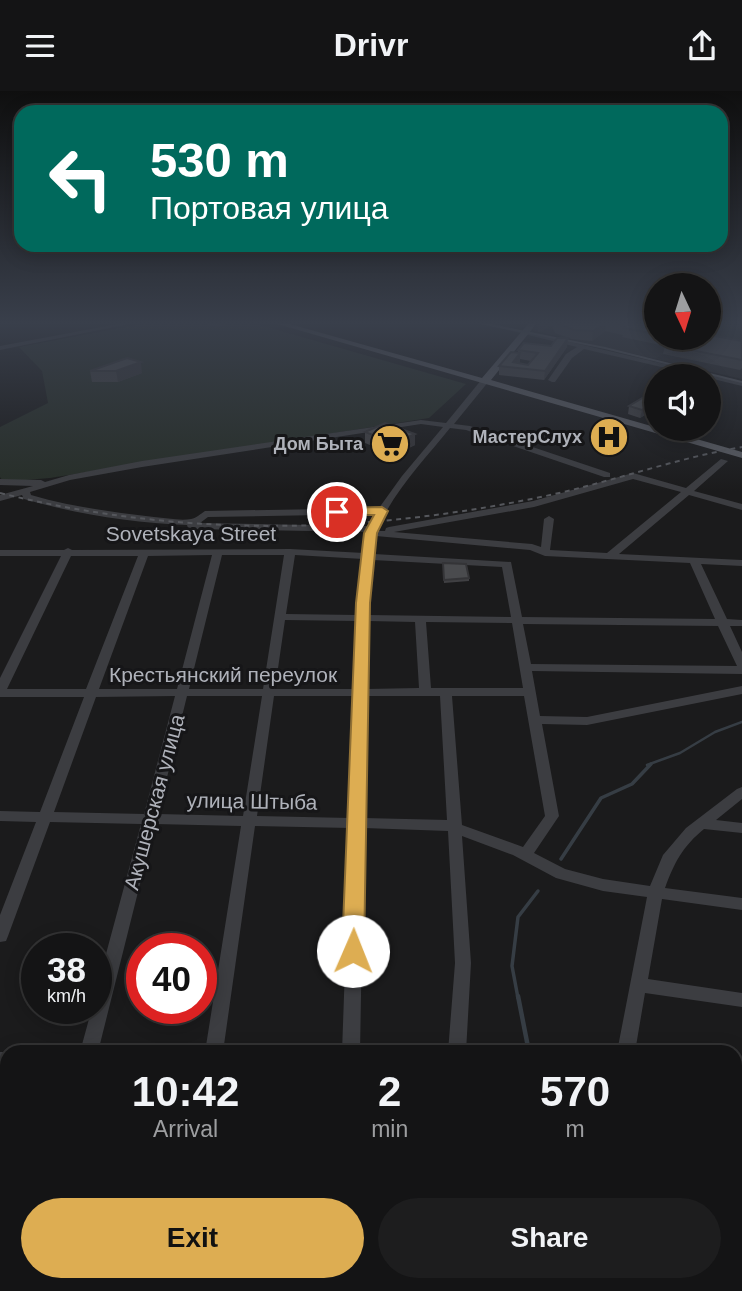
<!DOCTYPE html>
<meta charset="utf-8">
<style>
:root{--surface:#141415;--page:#1d1d1e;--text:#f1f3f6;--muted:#9d9ea0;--line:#333334;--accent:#ddad52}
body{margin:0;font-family:Helvetica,sans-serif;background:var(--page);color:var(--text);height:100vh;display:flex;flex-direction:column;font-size:26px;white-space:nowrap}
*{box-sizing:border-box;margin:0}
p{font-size:23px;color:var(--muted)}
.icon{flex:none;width:38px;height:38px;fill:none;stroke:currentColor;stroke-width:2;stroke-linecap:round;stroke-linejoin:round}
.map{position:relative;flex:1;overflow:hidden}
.details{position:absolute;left:0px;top:954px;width:742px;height:247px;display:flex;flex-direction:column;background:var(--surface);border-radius:21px 21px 0 0;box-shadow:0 4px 18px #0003,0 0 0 2px var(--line)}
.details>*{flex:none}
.guide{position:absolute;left:14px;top:14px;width:714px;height:147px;border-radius:21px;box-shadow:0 4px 18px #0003,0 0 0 2px var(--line);background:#00695c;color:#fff;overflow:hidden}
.needle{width:46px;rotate:176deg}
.controls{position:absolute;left:644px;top:182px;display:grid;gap:14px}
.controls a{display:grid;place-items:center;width:77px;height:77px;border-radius:50%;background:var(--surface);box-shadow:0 4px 18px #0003,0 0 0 2px var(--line);font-size:35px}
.speed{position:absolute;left:21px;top:842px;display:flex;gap:14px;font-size:35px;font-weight:700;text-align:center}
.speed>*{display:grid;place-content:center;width:91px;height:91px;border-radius:50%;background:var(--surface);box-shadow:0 4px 18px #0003,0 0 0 2px var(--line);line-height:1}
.speed small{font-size:18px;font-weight:400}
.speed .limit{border:10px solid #d22;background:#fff;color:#111}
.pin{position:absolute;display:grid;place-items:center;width:60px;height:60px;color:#fff;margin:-30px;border:4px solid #fff;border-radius:50%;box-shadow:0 2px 7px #0007}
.me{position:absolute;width:77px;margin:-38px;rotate:1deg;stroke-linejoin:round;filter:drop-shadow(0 0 5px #0008)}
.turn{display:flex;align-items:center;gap:24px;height:147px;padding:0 21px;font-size:32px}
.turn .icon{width:91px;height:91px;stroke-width:2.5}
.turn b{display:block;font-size:49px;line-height:60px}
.eta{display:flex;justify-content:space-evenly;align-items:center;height:119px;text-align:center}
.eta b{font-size:42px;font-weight:700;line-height:49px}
.primary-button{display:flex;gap:14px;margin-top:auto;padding:14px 21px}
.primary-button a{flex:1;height:80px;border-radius:42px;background:var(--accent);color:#111;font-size:28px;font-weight:700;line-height:80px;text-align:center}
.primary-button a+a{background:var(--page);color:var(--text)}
header{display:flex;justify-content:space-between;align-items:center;height:91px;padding:0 21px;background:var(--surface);font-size:32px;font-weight:700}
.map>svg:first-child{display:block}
</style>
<header><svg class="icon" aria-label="menu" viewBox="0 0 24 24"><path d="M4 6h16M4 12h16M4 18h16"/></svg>Drivr<svg class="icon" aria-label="share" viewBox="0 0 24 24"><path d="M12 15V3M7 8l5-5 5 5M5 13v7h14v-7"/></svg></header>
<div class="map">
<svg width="742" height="1200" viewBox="0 0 742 1200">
<rect width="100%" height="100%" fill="#1b1b1c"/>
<!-- built -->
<path fill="#272729" d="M538 232H641L656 247 742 259V288L535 240 533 238Z"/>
<!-- green -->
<g fill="#272e28">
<path d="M147 232H253L466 293 429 327 50 387 3 391 0 386V336L48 312 42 280 19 256Z"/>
<path d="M709 232H742V257L709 247Z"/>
</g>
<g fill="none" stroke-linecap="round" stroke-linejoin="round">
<!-- stream-far2 -->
<path stroke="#363d44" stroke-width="2.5" d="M647 674 680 662 715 641 742 631"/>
<!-- stream-far1 -->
<g stroke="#363d44" stroke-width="3.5">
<path d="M561 768 601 707 632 693 651 673"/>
<path d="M518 907 512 875 518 826 538 800"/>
</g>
<!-- stream -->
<g stroke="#363d44" stroke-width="4.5">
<path d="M518 905 529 961"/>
<path d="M512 1194V1200"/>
</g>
<!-- minor -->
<g fill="#3c3d41" fill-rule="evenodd">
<path d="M123 232H134L0 259V255Z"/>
<path d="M479 232H489L742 291V295L709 287V285H700L584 258 572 267 555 291H552L548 289 566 263 577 256Z"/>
<path d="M482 288 489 290 454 333 470 335 610 382V386H604L466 339 450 337C426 367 391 403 377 440H385L386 437 389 436 533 410 633 382 686 397 721 368 728 370 694 400 742 413V419L689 404 619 463 742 469V475L701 473 727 528 742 529V535H730L742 561V583L532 580 540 625 587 626 742 595V603L587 634 542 633 559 725 534 762 565 778 603 788 650 795 663 764 686 737 737 698 742 696V708L716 729 742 732V742L704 738C683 755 674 772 665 797L742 807V819L662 808 648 888 742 902V916L645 902 635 961H617L647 806 603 800 556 787 513 764 462 745 471 872 466 961H448L455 872 448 740 364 737 360 961H342L350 737 255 735 223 961H205L241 735 155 733 98 961H80L92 917H96V900L141 733 50 731 8 845 6 850 0 851V824L36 731 0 730V720L40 721 84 606H0V587L61 465H0V459H64L68 457 72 459 290 458 364 462 367 441 191 438 188 437 187 434C133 432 76 423 24 408L22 404 0 410V404L33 395 0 394V388L41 389 45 391 69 384 142 370 421 329 446 332ZM421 333 443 336 402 385 379 417 205 420C200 423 197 427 191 428 180 430 166 427 154 426 113 421 71 416 31 404L30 401 70 389 142 376ZM633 388 681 401 607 462 550 459 554 428 549 425 544 428 541 456 532 453 394 441 534 416ZM375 423 369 435 200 432 208 426ZM376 445 530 459 545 465 690 472 715 528 522 526 511 471 374 463ZM212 464 177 598H99L148 465ZM222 464H284L263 598H189ZM295 464 363 468 357 524 286 523ZM71 465H138L86 598H7ZM373 469 502 476 511 526 368 524ZM285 529 357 530 355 598H275ZM368 530 415 531 419 597 367 598ZM426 531 512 532 523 597H431ZM523 533 718 535 737 575 531 573ZM175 605 144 723 54 721 96 606ZM187 605H262L243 725 158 723ZM274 605H354L350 727 257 725ZM367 605H440L447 729 364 727ZM452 605H524L545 725 523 756 462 734Z"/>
<rect x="0" y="961" width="7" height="16"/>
<path d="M735 1008 742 1009V1027L735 1026Z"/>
<path d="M735 1143 742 1144V1164L735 1163Z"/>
<path d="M18 1194H40L38 1200H16Z"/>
<path d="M171 1194H193L192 1200H170Z"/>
<path d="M331 1194H352L353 1200H331Z"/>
<path d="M604 1194H625L626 1200H604Z"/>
</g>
<!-- major -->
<path fill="#585a60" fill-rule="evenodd" d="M274 232H286L482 287 529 232H537L491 289 742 361V367Z"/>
<!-- tram -->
<path stroke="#55575c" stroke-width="2" d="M480 232 605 257 742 291"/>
<!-- rail -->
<path stroke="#55575c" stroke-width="2" stroke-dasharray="5 4.5" stroke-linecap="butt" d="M0 402C179 446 355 444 536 407 606 393 672 368 742 356"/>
</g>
<!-- wall -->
<g fill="#404043" fill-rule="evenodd">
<path d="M203 232H230L217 236Z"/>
<path d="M539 232H643L656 234V247H709L742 250V277L740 279 663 263 665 255 622 246 623 244 605 240 592 250 572 248 555 242 552 235 538 241Z"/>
<path d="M567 256 544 289 499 284V275L518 262V259ZM520 268 531 270 528 274 519 272Z"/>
<path d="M127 267 142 282 118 291H92L90 280Z"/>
<path d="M656 304V328L645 324 640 327 628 323 629 315 650 308Z"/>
<path d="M365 341 415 354 394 364 365 352Z"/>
<path d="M443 475 469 487V490L444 492Z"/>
</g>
<!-- shaded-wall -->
<g fill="#343437">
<path d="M217 232H230L217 236Z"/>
<path d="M539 232H553L552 235 538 241Z"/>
<path d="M606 232 605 240 592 250 593 240Z"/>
<path d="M568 247 567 256 544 289 545 280Z"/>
<path d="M520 262V271L515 276 513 271Z"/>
<path d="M141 271 142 282 118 291 116 280Z"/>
<path d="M714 310 712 318 709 321V313Z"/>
<path d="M646 316 645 324 640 327 642 319Z"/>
<path d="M415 343V354L394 364V352Z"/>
</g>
<!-- building -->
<g fill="#4a4b4e" stroke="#343437" stroke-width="2">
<path d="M556 232H606L593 240 574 239Z"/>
<path d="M609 232H643L656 234V243L624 237 626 235Z"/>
<path d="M709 244 742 250V269L665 254 673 247H709Z"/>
<path d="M557 247H568L545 280 499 275 511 261 520 262 513 271 528 274 538 262 518 259 524 252 551 255Z"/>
<path d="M127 267 141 271 116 280H90Z"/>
<path d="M656 304V319L646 316 642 319 629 315 644 306 650 308Z"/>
<path d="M385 332 415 343 394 352 365 341Z"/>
<path d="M443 472 466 473 469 487 444 489Z"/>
</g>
<!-- sky -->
<linearGradient id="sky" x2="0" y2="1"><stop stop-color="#0f0f0f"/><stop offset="0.58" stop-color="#393f4b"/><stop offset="1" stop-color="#393f4b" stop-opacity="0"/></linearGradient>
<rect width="742" height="400" fill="url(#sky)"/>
<!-- route -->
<path fill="#ddad52" stroke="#907035" stroke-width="2" d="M382 416 388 420 377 442 370 512 364 860 360 866 353 868 346 866 342 860 356 512 364 442 374 424H337L331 421 337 417Z"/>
<!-- icons -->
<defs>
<g id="hospital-disc" transform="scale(2.0125)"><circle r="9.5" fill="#ddad52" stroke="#161618"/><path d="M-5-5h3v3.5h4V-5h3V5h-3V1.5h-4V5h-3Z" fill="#111"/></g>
<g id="supermarket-disc" transform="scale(2.0125)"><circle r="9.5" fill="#ddad52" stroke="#161618"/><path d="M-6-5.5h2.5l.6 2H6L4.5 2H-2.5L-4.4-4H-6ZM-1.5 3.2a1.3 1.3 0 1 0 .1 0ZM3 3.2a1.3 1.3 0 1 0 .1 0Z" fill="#111"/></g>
</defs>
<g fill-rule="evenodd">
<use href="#hospital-disc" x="609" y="346"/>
<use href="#supermarket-disc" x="390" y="353"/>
</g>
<g text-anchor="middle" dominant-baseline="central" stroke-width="6" stroke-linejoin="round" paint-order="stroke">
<!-- far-poi labels -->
<g font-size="18" font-weight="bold" fill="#afb2ba" stroke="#161618" text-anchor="end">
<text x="582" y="346">МастерСлух</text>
<text x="363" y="353">Дом Быта</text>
</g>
<!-- street labels -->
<g font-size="21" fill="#afb2ba" stroke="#161618">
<text x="191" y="442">Sovetskaya Street</text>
<text x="223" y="583">Крестьянский переулок</text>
<text transform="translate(252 710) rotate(1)">улица Штыба</text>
<text transform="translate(154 711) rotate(-75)">Акушерская улица</text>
</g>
</g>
</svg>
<div class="controls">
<a><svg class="needle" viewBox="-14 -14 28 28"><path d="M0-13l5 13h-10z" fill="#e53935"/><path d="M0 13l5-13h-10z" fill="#9d9ea0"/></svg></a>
<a><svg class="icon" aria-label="sound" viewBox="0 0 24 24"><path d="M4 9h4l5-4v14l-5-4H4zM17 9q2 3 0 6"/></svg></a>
</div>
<div class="speed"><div>38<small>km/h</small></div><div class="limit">40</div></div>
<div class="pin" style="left:337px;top:421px;background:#d93025"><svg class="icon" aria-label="arrive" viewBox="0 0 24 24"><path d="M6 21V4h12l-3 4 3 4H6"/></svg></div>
<svg class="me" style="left:353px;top:860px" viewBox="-20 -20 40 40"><circle r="19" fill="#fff"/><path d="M0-13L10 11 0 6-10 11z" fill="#ddad52"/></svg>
<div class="guide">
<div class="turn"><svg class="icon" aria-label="left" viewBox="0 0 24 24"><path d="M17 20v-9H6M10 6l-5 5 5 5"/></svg><div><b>530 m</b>Портовая улица</div></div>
</div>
<section class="details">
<div class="eta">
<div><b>10:42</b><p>Arrival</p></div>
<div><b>2</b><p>min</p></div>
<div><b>570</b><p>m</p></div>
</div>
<div class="primary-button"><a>Exit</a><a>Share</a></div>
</section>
</div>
